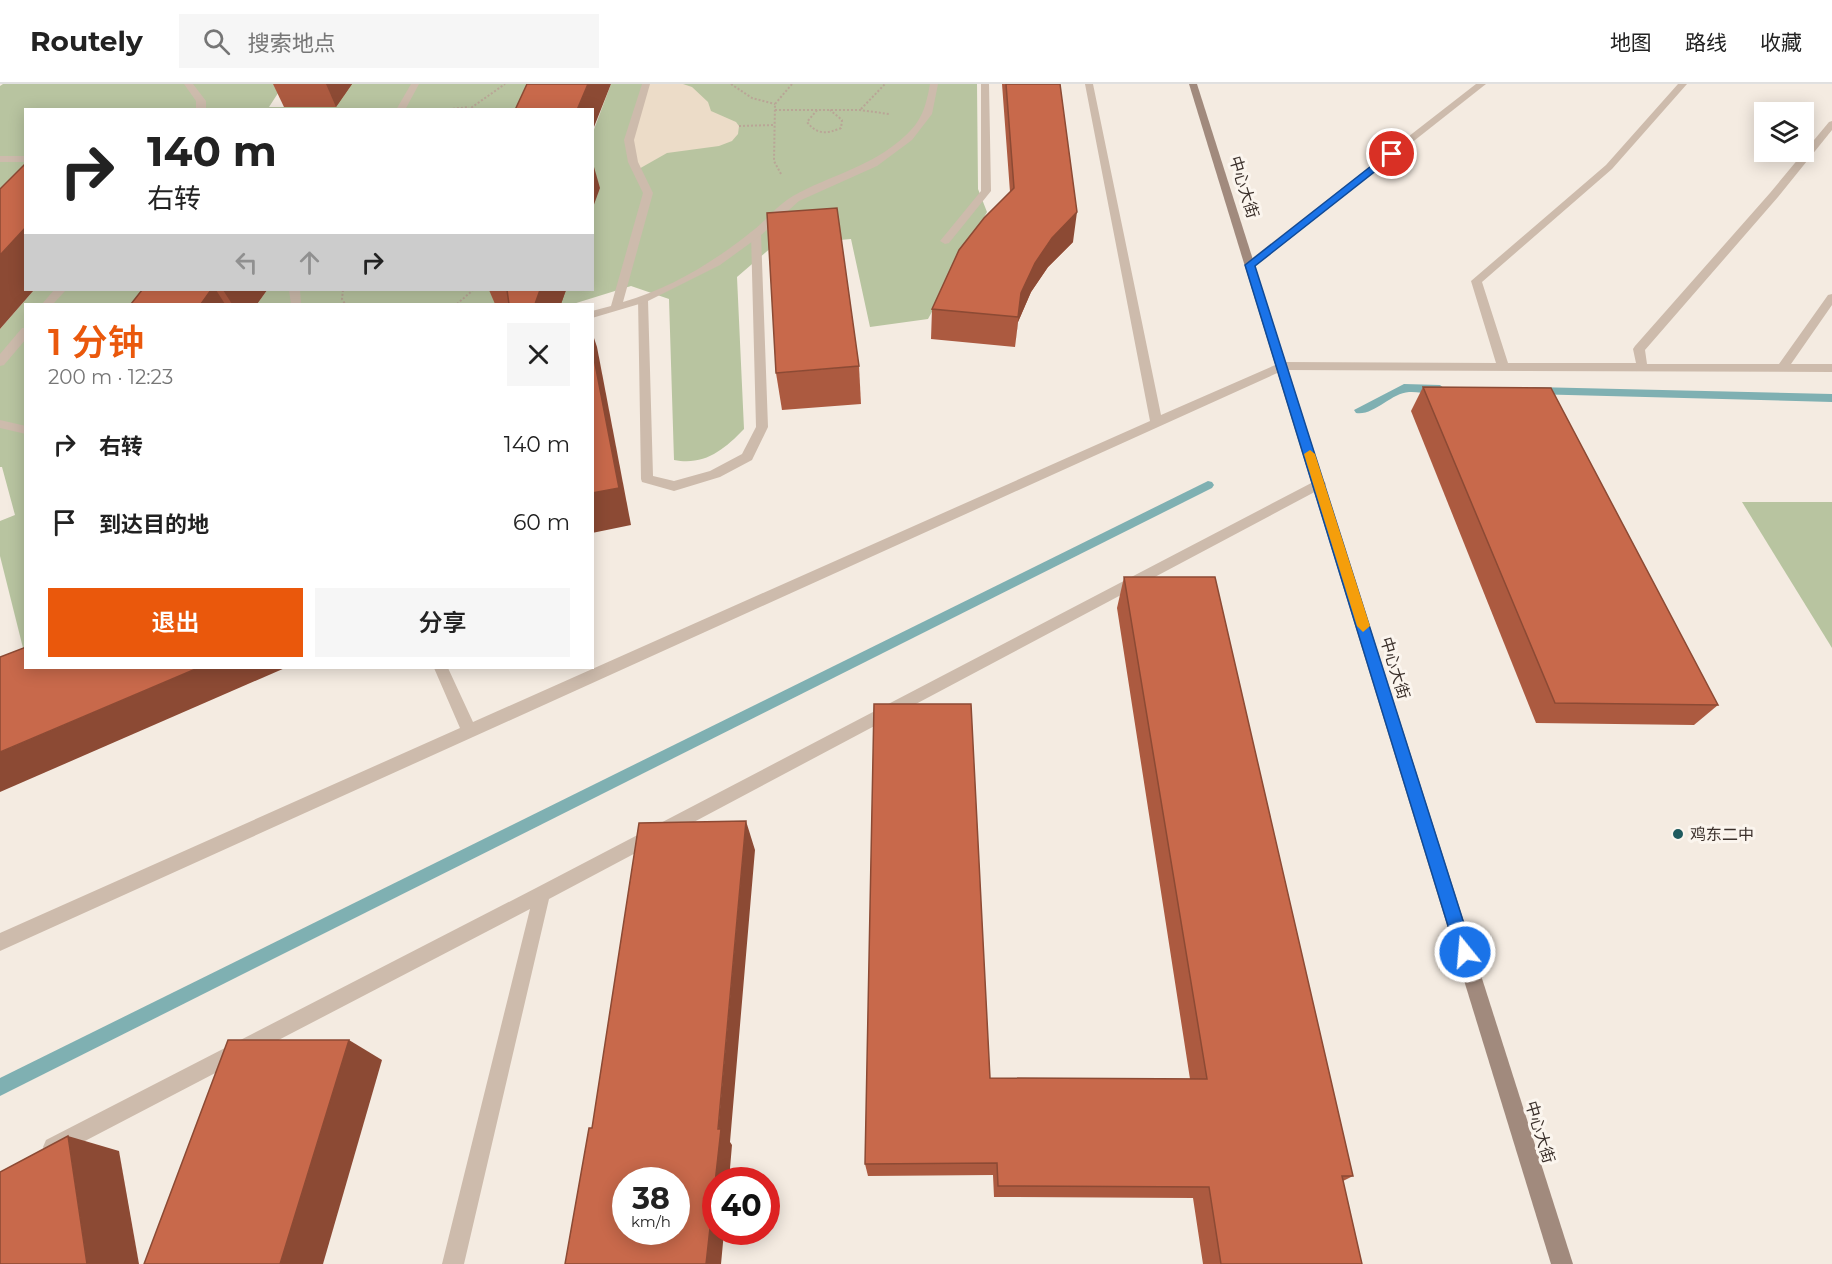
<!DOCTYPE html>
<html lang="zh">
<meta charset="utf-8">
<style>
:root{--surface:#fff;--page:#f6f6f6;--text:#222;--muted:#767676;--line:#e0e0e0;--accent:#ea580c}
body{margin:0;font-family:Montserrat,"Noto Sans SC",sans-serif;background:var(--page);color:var(--text);height:100vh;display:flex;flex-direction:column;font-size:22px;white-space:nowrap}
*{box-sizing:border-box;margin:0}
p{font-size:20px;color:var(--muted)}
.icon{flex:none;width:33px;height:33px;fill:none;stroke:currentColor;stroke-width:2;stroke-linecap:round;stroke-linejoin:round}
.map{position:relative;flex:1;overflow:hidden}
.sheet{position:absolute;left:24px;top:219px;width:570px;height:366px;display:flex;flex-direction:column;background:var(--surface);border-radius:0px;box-shadow:0 3px 15px #0003}
.sheet>*{flex:none}
.banner{position:absolute;left:24px;top:24px;width:570px;height:183px;border-radius:0px;box-shadow:0 3px 15px #0003;background:#fff;color:var(--text);overflow:hidden}
.tools{position:absolute;left:1754px;top:18px;display:grid;gap:12px}
.tools a{display:grid;place-items:center;width:60px;height:60px;border-radius:0px;background:var(--surface);box-shadow:0 3px 15px #0003;font-size:30px}
.speed{position:absolute;left:612px;top:1083px;display:flex;gap:12px;font-size:30px;font-weight:700;text-align:center}
.speed>*{display:grid;place-content:center;width:78px;height:78px;border-radius:50%;background:var(--surface);box-shadow:0 3px 15px #0003;line-height:1}
.speed small{font-size:15px;font-weight:400}
.speed .limit{border:9px solid #d22;background:#fff;color:#111}
.pin{position:absolute;display:grid;place-items:center;width:51px;height:51px;color:#fff;margin:-26px;border:3px solid #fff;border-radius:50%;box-shadow:0 2px 6px #0007}
.me{position:absolute;width:66px;margin:-33px;rotate:343deg;stroke-linejoin:round;filter:drop-shadow(0 0 4px #0008)}
.turn{display:flex;align-items:center;gap:21px;height:126px;padding:0 24px;font-size:27px}
.turn .icon{width:78px;height:78px;stroke-width:2.5}
.turn b{display:block;font-size:42px;line-height:51px}
.lanes{display:flex;align-items:center;height:57px;padding:0 24px;background:#0003;justify-content:center;gap:30px;direction:ltr}
.lanes .off{opacity:.35}
.round{display:grid;place-items:center;flex:none;width:63px;height:63px;border-radius:0px;background:var(--page)}
.summary{display:flex;align-items:center;justify-content:space-between;height:102px;padding:0 24px}
h1{font-size:36px;font-weight:600;line-height:45px;color:var(--accent)}
.cta{display:flex;gap:12px;margin-top:auto;padding:12px 24px}
.cta a{flex:1;height:69px;border-radius:0px;background:var(--accent);color:#fff;font-size:24px;font-weight:600;line-height:69px;text-align:center}
.cta a+a{background:var(--page);color:var(--text)}
ul{padding:0;list-style:none}
li{display:flex;align-items:center;gap:18px;height:78px;padding:0 24px}
li div{flex:1}
li b{display:block;font-size:22px}
li em{font-style:normal}
header{display:flex;align-items:center;gap:36px;box-sizing:border-box;height:84px;padding:0 30px;background:var(--surface);border-bottom:2px solid var(--line)}
header strong{font-size:28px}
nav{display:flex;gap:33px;margin-inline-start:auto;font-size:21px}
.search{width:420px;height:54px;background:var(--page);display:flex;align-items:center;gap:15px;box-sizing:border-box;padding:0 21px;border-radius:0px;color:var(--muted);font-size:22px}
.map>svg:first-child{display:block}
</style>
<header>
<strong>Routely</strong>
<div class="search"><svg class="icon" aria-label="search" viewBox="0 0 24 24"><circle cx="10" cy="10" r="6"/><path d="M15 15l6 6"/></svg>搜索地点</div>
<nav><a>地图</a><a>路线</a><a>收藏</a></nav>
</header>
<div class="map">
<svg width="1832" height="1180" viewBox="0 0 1832 1180">
<rect width="100%" height="100%" fill="#f4ebe1"/>
<!-- green -->
<g fill="#b8c4a0" fill-rule="evenodd">
<path d="M3 0H555L543 25 26 26 25 146 0 174V2ZM282 3 336 23H269Z"/>
<path d="M611 0H977L978 105 987 128 928 235 870 243 851 155 773 162 737 193 744 345C724 366 704 382 674 376L669 215 631 202 573 220H257L267 206H592L593 48Z"/>
<path d="M34 206H209L198 220H26L25 572 0 472V437L15 431 2 383H0V245Z"/>
<path d="M1742 418H1832V564Z"/>
</g>
<!-- plaza -->
<path fill="#ecdcc8" d="M646 0H683L692 3 708 18 711 27 736 38 739 42 738 50 732 57 719 62 667 69 637 86 629 56Z"/>
<g fill="none" stroke-linecap="round" stroke-linejoin="round">
<!-- stream -->
<g fill="#7fb0b2" fill-rule="evenodd">
<path d="M1404 300 1440 301 1445 305C1437 313 1420 307 1409 308 1391 309 1374 332 1356 329L1354 326Z"/>
<path d="M1534 303 1832 310V318L1530 310V304Z"/>
<path d="M1208 397 1212 398 1214 401 1212 404 0 1012V994Z"/>
</g>
<!-- path -->
<g stroke="#b9a596" stroke-width="2" stroke-dasharray="2 2" stroke-linecap="butt">
<path d="M731 0 752 14 775 20"/>
<path d="M861 25 885 0"/>
<path d="M441 26 469 23"/>
<path d="M468 26 505 0"/>
<path d="M775 26H860L889 30"/>
<path d="M817 26 807 38C817 51 827 50 841 44L842 36 830 26"/>
<path d="M739 42 774 41"/>
<path d="M781 90 774 77 775 20 792 0"/>
<path d="M343 206 342 215 345 220"/>
<path d="M457 220 473 206"/>
</g>
<!-- lane -->
<g fill="#cdbbac" fill-rule="evenodd">
<path d="M981 0H989L991 107 949 159 945 160 940 157 981 107Z"/>
<rect x="0" y="72" width="26" height="6"/>
<path d="M756 147 761 150 768 343 752 376 720 393 674 407 642 398 641 395 638 214 642 213 648 216 653 392 674 397 710 387 742 370 756 343 751 150Z"/>
<path d="M54 206H66L53 220H42Z"/>
<path d="M22 244H26V255L4 281 0 282V270Z"/>
<path d="M0 336 26 342V350L0 344Z"/>
</g>
<!-- street -->
<g fill="#cdbbac" fill-rule="evenodd">
<path d="M184 0H193L206 17V26H196V17Z"/>
<path d="M411 0H419L405 26H396Z"/>
<path d="M642 0H650L634 56 638 78 653 109 623 218C669 205 714 178 751 148 765 138 777 121 793 112 830 91 872 83 905 52 922 37 926 22 930 0H938L932 30 912 56 877 82 799 117 760 152 720 181 646 218 592 234V227L611 222 643 109 628 78 624 56Z"/>
<path d="M1085 0H1093L1161 331 1282 278 1496 279 1471 197 1606 81 1678 0H1687L1612 85 1482 198 1508 279H1636L1633 265 1635 262 1770 109 1829 38 1832 37V46L1778 113 1645 266 1647 280H1779L1828 211 1832 210V221L1791 280H1832V288L1284 286 0 867V849L460 644 434 584H448L473 638 1150 337Z"/>
<path d="M1476 0H1486L1254 183H1246V179Z"/>
<path d="M289 206H300L301 220H291Z"/>
<path d="M1319 395 1324 397 1326 400 1324 403 549 815 464 1180H442L530 825 60 1070 53 1073 46 1070 43 1063 46 1056 536 804Z"/>
</g>
<!-- secondary -->
<path fill="#a18a7d" fill-rule="evenodd" d="M1189 0H1197L1573 1180H1551Z"/>
</g>
<!-- wall -->
<g fill="#ac5a40">
<path d="M273 0H352L336 23H284Z"/>
<path d="M1002 0H1060L1073 158 1048 183 1031 208 1018 238 1015 263 931 255 932 225 1010 108Z"/>
<path d="M142 206H267L257 220H131Z"/>
<path d="M489 206H566L561 220H495Z"/>
<path d="M859 282 861 320 782 326 776 289Z"/>
<path d="M1423 303 1718 621 1694 641 1536 639 1411 327Z"/>
<path d="M1124 493 1353 1092 1343 1097 1362 1180H1203L1193 1114 994 1113 993 1091 868 1092 865 1080 990 994 1190 995 1117 524Z"/>
</g>
<!-- shaded-wall -->
<g fill="#8c4a34">
<path d="M326 0H352L336 23Z"/>
<path d="M588 0H611L592 48V26H577Z"/>
<path d="M592 76 600 104 592 126Z"/>
<path d="M1077 128 1073 158 1048 183 1031 208 1018 238 1015 263 1021 209 1035 179 1052 154Z"/>
<path d="M26 143V206H34L0 245V171Z"/>
<path d="M211 206H216L225 220H201Z"/>
<path d="M223 206H267L257 220H232Z"/>
<path d="M540 206H566L561 220H535Z"/>
<path d="M592 248 597 263 631 441 592 449Z"/>
<path d="M198 584H285L0 708V668Z"/>
<path d="M746 737 755 766 730 1058 732 1061 729 1096H716V1148H724L721 1180H706Z"/>
<path d="M349 956 382 976 323 1180H280Z"/>
<path d="M68 1052 119 1067 139 1180H87Z"/>
</g>
<!-- building -->
<g fill="#c8694b" stroke="#8c4a34" stroke-width="1.5" fill-rule="evenodd">
<path d="M527 0H588L577 26H515Z"/>
<path d="M1006 0H1060L1077 128 1052 154 1035 179 1021 209 1018 233 932 225 959 166 984 134 1014 104Z"/>
<path d="M26 79V143L0 171V105Z"/>
<path d="M837 124 859 282 776 289 767 129Z"/>
<path d="M142 206H211L201 220H131Z"/>
<path d="M507 206H540L535 220H509Z"/>
<path d="M592 264 619 404 592 409Z"/>
<path d="M1423 303 1551 304 1718 621 1555 619Z"/>
<path d="M1124 493H1215L1353 1092H1342L1362 1180H1221L1209 1103 998 1102 997 1079 865 1080 874 620H971L990 994 1207 995Z"/>
<path d="M26 563V584H198L0 668V573Z"/>
<path d="M746 737 718 1045H721L706 1180H565L589 1044H592L639 739ZM626 1096H676V1148H626Z"/>
<path d="M228 956H349L280 1180H144Z"/>
<path d="M68 1052 87 1180H0V1088Z"/>
</g>
<!-- route -->
<path fill="#1a73e8" stroke="#114b97" stroke-width="1.5" d="M1389 68 1397 70 1255 182 1473 868 1470 874 1465 876 1459 874 1456 868 1245 181Z"/>
<!-- slow -->
<path fill="#f59e0b" d="M1310 366 1315 370 1370 542 1363 548 1357 542 1304 370Z"/>
<!-- markers -->
<circle fill="#1f5a5e" stroke="#fbf5ee" stroke-width="2" cx="1678" cy="750" r="6"/>
<g text-anchor="middle" dominant-baseline="central" stroke-width="6" stroke-linejoin="round" paint-order="stroke">
<!-- street labels -->
<g font-size="16" fill="#3b302b" stroke="#fbf5ee">
<text transform="translate(1244 103) rotate(73)">中心大街</text>
<text transform="translate(1395 584) rotate(73)">中心大街</text>
<text transform="translate(1540 1048) rotate(73)">中心大街</text>
</g>
<!-- poi labels -->
<g font-size="16" fill="#3b302b" stroke="#fbf5ee" text-anchor="start">
<text x="1690" y="750">鸡东二中</text>
</g>
</g>
</svg>
<div class="tools">
<a><svg class="icon" aria-label="layers" viewBox="0 0 24 24"><path d="M12 4l9 5-9 5-9-5zM3 14l9 5 9-5"/></svg></a>
</div>
<div class="speed"><div>38<small>km/h</small></div><div class="limit">40</div></div>
<div class="pin" style="left:1392px;top:70px;background:#d93025"><svg class="icon" aria-label="arrive" viewBox="0 0 24 24"><path d="M6 21V4h12l-3 4 3 4H6"/></svg></div>
<svg class="me" style="left:1465px;top:868px" viewBox="-20 -20 40 40"><circle r="17" fill="#1a73e8" stroke="#fff" stroke-width="3"/><path d="M0-11L8 9 0 5-8 9z" fill="#fff"/></svg>
<div class="banner">
<div class="turn"><svg class="icon" aria-label="right" viewBox="0 0 24 24"><path d="M7 20v-9h11M14 6l5 5-5 5"/></svg><div><b>140 m</b>右转</div></div>
<div class="lanes"><svg class="icon off" aria-label="left" viewBox="0 0 24 24"><path d="M17 20v-9H6M10 6l-5 5 5 5"/></svg><svg class="icon off" aria-label="ahead" viewBox="0 0 24 24"><path d="M12 20V5M6 11l6-6 6 6"/></svg><svg class="icon" aria-label="right" viewBox="0 0 24 24"><path d="M7 20v-9h11M14 6l5 5-5 5"/></svg></div>
</div>
<section class="sheet">
<div class="summary"><div><h1>1 分钟</h1><p>200 m · 12:23</p></div><a class="round"><svg class="icon" aria-label="close" viewBox="0 0 24 24"><path d="M6 6l12 12M18 6L6 18"/></svg></a></div>
<ul>
<li><svg class="icon" aria-label="right" viewBox="0 0 24 24"><path d="M7 20v-9h11M14 6l5 5-5 5"/></svg><div><b>右转</b></div><em>140 m</em></li>
<li><svg class="icon" aria-label="arrive" viewBox="0 0 24 24"><path d="M6 21V4h12l-3 4 3 4H6"/></svg><div><b>到达目的地</b></div><em>60 m</em></li>
</ul>
<div class="cta"><a>退出</a><a>分享</a></div>
</section>
</div>
